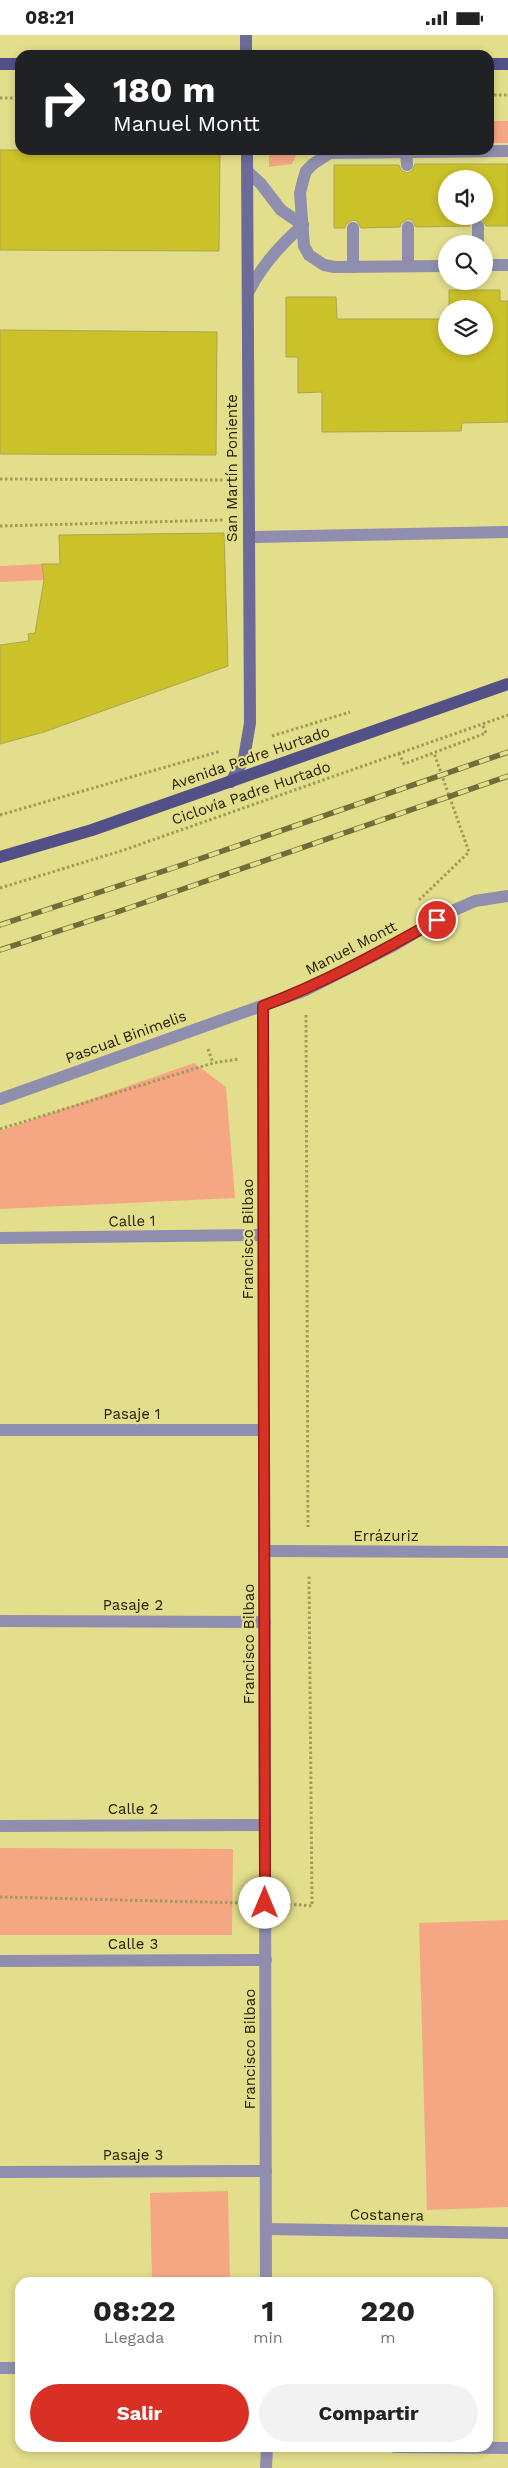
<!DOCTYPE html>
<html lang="es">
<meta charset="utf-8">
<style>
:root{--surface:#fff;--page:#f2f2f2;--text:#222;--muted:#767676;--accent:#d93025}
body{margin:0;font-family:"Work Sans",sans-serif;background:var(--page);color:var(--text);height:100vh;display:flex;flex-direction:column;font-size:19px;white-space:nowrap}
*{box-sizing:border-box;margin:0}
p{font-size:16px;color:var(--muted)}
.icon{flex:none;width:28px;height:28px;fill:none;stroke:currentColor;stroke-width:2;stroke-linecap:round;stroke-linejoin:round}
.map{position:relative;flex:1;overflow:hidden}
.details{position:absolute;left:15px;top:2242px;width:478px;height:175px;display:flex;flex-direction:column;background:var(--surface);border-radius:15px;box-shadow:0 2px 8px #0003}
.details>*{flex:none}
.guide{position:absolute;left:15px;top:15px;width:479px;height:105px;border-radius:15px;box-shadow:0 2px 8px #0003;background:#202124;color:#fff;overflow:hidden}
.controls{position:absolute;left:438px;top:135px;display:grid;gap:10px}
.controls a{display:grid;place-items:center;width:55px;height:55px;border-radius:50%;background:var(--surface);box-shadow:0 2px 8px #0003;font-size:25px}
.pin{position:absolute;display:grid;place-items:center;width:42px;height:42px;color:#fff;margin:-21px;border:2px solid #fff;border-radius:50%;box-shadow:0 1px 5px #0007}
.me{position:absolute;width:55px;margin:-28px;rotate:0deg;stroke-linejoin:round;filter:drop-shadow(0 0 4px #0008)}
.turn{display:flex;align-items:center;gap:18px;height:105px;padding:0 15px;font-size:22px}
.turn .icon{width:65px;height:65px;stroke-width:2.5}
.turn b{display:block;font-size:35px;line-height:42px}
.eta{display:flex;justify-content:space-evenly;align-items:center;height:85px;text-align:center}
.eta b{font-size:30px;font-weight:700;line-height:35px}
.cta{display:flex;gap:10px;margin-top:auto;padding:10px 15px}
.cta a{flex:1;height:58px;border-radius:30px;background:var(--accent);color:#fff;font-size:20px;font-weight:700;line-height:58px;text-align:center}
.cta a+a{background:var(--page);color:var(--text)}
.status{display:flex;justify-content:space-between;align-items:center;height:35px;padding:0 25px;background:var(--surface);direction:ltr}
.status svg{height:14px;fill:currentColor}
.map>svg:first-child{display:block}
</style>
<div class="status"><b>08:21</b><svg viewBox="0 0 49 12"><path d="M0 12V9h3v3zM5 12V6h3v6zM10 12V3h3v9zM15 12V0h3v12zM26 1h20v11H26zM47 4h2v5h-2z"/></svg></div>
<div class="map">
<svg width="508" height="2433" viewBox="0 0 508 2433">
<rect width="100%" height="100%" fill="#e3de8b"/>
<!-- green -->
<g fill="#f5a784">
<rect x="489" y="86" width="19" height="22"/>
<path d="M269 115H298L292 129 269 132Z"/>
<path d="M42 529 44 545 0 547V531Z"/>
<path d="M194 1028 226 1052 235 1163 0 1174V1096Z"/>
<path d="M0 1813 233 1814 232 1900H0Z"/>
<path d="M508 1885V2172L427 2175 419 1888Z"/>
<path d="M228 2156 230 2247H152L150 2158Z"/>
</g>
<!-- building -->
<g fill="#cbc128" stroke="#aba553" fill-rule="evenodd">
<path d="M0 115H220L219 216 0 215Z"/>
<path d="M415 129H508V191H486L482 184 478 183 471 187 470 191 416 192 412 185 408 184 401 188 400 192 361 193 357 186 353 185 346 189 345 193H334V130H399L401 135 407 138 412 136ZM446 144H484V181H446Z"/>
<path d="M449 255H500V266H508V387L462 388 461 396 322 397V357L298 358V322H286V262H336L337 284H446V311H484V274H449Z"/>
<path d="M0 295 217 297 216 420 0 419Z"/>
<path d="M224 498 228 631 44 697 0 709V610L29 606 28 599 35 598 44 545 42 529H60L59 500Z"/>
</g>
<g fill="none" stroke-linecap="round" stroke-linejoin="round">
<!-- path -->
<g stroke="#9f9b5a" stroke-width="3" stroke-dasharray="2.5 2.5" stroke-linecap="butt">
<path d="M489 60H508"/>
<path d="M0 63H20"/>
<path d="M0 444 224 445"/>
<path d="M0 491 224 485"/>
<path d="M272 701 350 677"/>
<path d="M399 718 404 729 486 698 482 689"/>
<path d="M0 780 221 716"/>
<path d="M0 853 124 815 508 680"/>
<path d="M419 865 469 817 434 718"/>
<path d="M306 980 308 1492"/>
<path d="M208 1014 213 1028"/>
<path d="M0 1094 213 1028 239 1024"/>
<path d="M0 1862 243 1868"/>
<path d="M289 1869 312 1871 309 1540"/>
</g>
<!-- lane -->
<g stroke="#8f8eae" stroke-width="12">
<path d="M406 115 407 130"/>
<path d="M247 136 261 149 281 175 303 190"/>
<path d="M478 191V209"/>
<path d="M408 192V231"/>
<path d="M353 193V232"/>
<path d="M484 230H508"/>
<path d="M446 231 335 232 324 230 309 220 304 211 300 158 303 146 306 136 313 129 330 118 508 116"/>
<path d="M248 258C261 231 280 210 303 190"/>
<path d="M249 502 508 497"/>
</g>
<!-- street -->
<g stroke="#8f8eae" stroke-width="12">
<path d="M263 971 266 2248"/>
<path d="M0 1064 306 955 391 912 450 877 475 866 508 861"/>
<path d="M0 1203 264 1200"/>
<path d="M0 1395H264"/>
<path d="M264 1516 508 1517"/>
<path d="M0 1586 265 1587"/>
<path d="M0 1791 265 1790"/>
<path d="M0 1926 266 1925"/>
<path d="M0 2137 266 2136"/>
<path d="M266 2194 508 2198"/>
<path d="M0 2333H20"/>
<path d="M395 2412 508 2413"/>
<path d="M266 2433 267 2412"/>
</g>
<!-- secondary -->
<g stroke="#6b6a98" stroke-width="12">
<path d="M246 0V20"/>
<path d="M231 747 244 723 250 688 247 115"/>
</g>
<!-- primary -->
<g stroke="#534f87" stroke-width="12">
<path d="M0 29H20"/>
<path d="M489 29H508"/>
<path d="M0 822 92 795 508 649"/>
</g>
<!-- rail casing -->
<g stroke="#706d38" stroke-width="5.5">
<g id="rail">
<path d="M0 890 176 832 508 717"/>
<path d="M0 915 120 876 508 741"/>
</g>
</g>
<!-- rail -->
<use href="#rail" stroke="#e3de8b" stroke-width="4" stroke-dasharray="11" stroke-linecap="butt"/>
</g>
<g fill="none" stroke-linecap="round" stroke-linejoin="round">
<!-- route casing -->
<g stroke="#8d1f18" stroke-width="12">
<path id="route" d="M265 1868 263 971C324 948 380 917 437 885"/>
</g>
<!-- route -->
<use href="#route" stroke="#d93025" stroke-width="9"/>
</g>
<g text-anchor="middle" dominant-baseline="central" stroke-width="4.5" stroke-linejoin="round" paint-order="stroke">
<!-- street labels -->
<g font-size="15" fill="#232100" stroke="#e3de8b">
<text transform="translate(232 433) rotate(-90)">San Martín Poniente</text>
<text transform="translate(250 723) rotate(-19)">Avenida Padre Hurtado</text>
<text transform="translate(251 758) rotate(-19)">Ciclovía Padre Hurtado</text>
<text transform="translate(351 913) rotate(-27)">Manuel Montt</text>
<text transform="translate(126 1002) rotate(-20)">Pascual Binimelis</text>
<text transform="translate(132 1186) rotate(-1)">Calle 1</text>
<text transform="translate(248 1204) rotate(-90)">Francisco Bilbao</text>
<text x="132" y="1379">Pasaje 1</text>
<text x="386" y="1501">Errázuriz</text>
<text x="133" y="1570">Pasaje 2</text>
<text transform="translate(249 1609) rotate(-90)">Francisco Bilbao</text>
<text x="133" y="1774">Calle 2</text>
<text x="133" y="1909">Calle 3</text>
<text transform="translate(250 2014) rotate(-90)">Francisco Bilbao</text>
<text x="133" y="2120">Pasaje 3</text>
<text transform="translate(387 2180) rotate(1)">Costanera</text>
</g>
</g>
</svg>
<div class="controls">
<a><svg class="icon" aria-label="sound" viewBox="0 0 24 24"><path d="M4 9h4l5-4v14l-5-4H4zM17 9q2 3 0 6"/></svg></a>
<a><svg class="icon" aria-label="search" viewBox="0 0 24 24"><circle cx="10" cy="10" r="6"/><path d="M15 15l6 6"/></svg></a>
<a><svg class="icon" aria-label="layers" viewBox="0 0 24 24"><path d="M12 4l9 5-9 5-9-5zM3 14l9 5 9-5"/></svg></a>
</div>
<div class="pin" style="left:437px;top:885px;background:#d93025"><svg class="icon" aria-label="arrive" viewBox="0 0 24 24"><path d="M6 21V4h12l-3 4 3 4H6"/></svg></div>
<svg class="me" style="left:265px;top:1868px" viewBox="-20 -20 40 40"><circle r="19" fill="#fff"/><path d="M0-13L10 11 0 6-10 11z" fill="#d93025"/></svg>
<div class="guide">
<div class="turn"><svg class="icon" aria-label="right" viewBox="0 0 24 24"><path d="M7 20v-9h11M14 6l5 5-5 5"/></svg><div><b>180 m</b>Manuel Montt</div></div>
</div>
<section class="details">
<div class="eta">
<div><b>08:22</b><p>Llegada</p></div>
<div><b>1</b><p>min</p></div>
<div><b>220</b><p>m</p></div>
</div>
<div class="cta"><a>Salir</a><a>Compartir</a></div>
</section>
</div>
